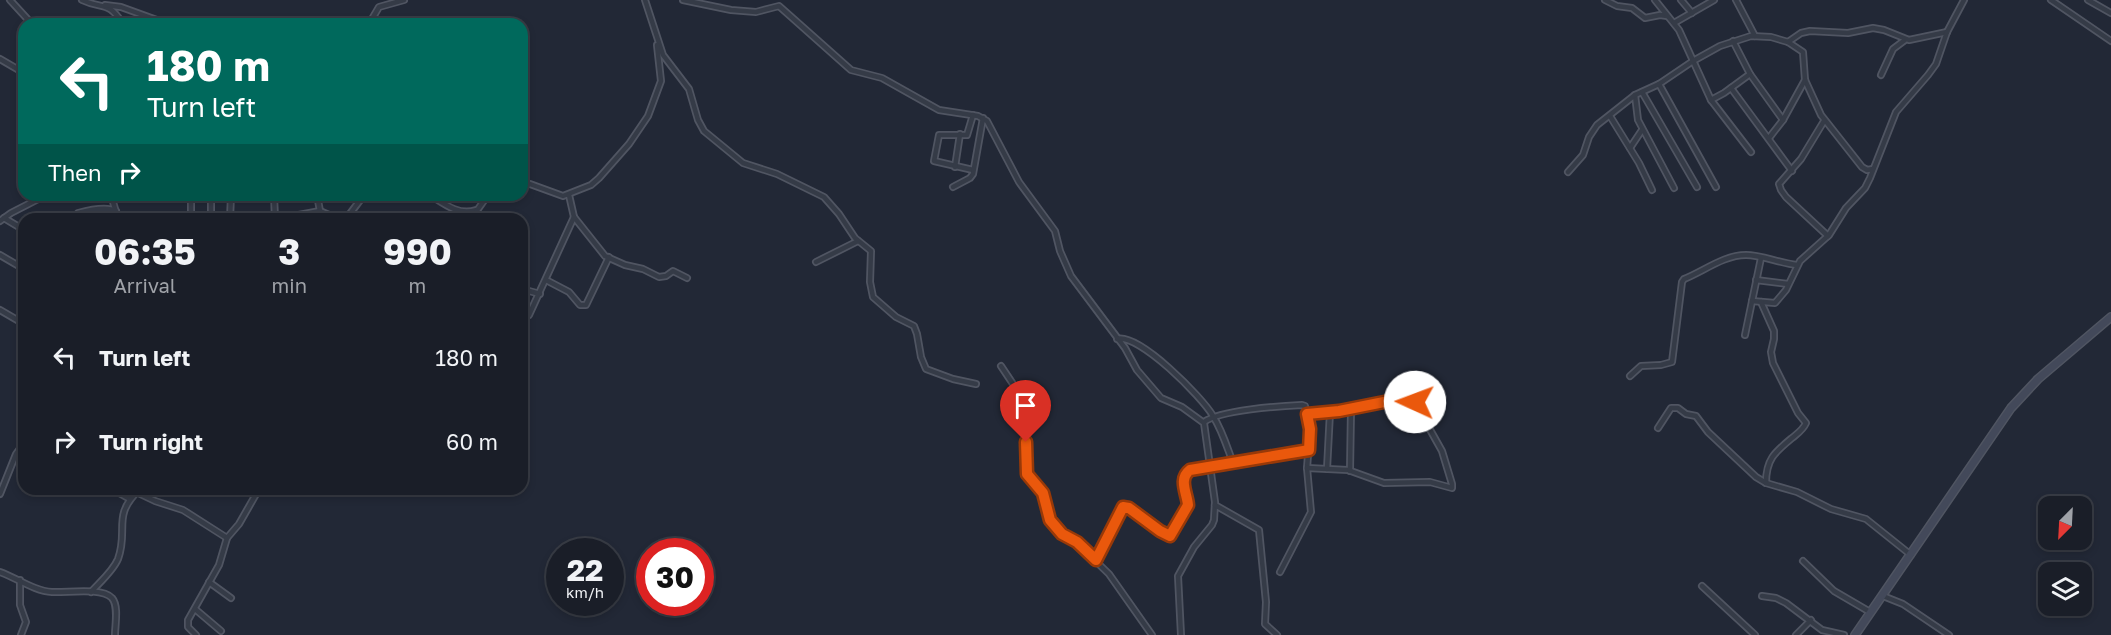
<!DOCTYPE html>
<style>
:root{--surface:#1a1e28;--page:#272b34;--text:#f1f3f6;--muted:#9fa2a8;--line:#383c45}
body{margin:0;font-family:"Golos Text",sans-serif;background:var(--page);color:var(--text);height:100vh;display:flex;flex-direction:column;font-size:22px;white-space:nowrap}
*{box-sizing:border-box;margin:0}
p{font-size:20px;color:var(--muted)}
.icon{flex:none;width:33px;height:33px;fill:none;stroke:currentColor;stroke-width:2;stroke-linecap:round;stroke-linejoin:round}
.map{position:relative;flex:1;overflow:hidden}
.drawer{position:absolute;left:18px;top:213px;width:510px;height:282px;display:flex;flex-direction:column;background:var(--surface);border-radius:18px;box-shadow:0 3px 9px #0003,0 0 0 2px var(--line)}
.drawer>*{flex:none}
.top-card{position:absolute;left:18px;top:18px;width:510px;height:183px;border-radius:18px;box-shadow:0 3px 9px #0003,0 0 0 2px var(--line);background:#00695c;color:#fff;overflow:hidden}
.needle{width:39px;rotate:204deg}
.buttons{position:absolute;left:2038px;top:496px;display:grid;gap:12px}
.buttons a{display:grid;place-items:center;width:54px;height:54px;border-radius:12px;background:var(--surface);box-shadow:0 3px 9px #0003,0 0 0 2px var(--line);font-size:30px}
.speed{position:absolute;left:546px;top:538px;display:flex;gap:12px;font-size:30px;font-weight:700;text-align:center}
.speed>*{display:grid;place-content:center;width:78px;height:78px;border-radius:50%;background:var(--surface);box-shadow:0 3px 9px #0003,0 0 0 2px var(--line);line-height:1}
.speed small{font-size:15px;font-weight:400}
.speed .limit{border:9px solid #d22;background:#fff;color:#111}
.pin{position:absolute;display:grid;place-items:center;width:51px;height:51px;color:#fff;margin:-62px -26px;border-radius:50% 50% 50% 0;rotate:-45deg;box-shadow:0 0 6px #0007}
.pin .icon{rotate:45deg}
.me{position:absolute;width:66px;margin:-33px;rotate:272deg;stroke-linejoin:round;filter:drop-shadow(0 0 4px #0008)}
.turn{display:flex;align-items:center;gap:21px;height:126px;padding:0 30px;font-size:27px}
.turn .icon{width:78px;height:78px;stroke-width:2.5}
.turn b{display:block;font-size:42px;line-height:51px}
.then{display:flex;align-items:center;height:57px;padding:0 30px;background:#0003;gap:12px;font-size:22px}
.eta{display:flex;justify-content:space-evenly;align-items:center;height:102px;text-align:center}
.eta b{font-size:36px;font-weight:700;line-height:42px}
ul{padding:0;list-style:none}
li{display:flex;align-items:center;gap:18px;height:84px;padding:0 30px}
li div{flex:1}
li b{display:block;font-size:22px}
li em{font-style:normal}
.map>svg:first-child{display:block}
</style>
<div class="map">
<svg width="2111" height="635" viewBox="0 0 2111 635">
<rect width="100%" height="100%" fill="#222836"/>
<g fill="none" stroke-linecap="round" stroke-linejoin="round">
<!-- minor casing -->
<g stroke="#505562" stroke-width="8">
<g id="minor">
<path d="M10 0 32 24"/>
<path d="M82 0C103 10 108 0 123 24"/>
<path d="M645 0 663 55 689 89 698 120 704 131 743 163 777 174 824 197 839 214 855 238 871 251 870 282 873 297 896 317 914 326 917 334 921 357 926 369 953 379 976 384"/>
<path d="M683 0 731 10 756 12 779 6 851 70 882 78 939 110 978 116 987 121 1019 182 1055 231 1060 251 1071 276 1125 348 1137 370 1161 398 1182 407 1204 423 1215 502 1214 520 1212 525 1194 547 1178 576 1181 635"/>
<path d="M1605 0 1617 6 1632 8 1645 18 1660 15 1667 16"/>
<path d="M1655 0 1679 30 1711 100 1751 152"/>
<path d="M1681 0 1692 13"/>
<path d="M1736 0 1755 36"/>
<path d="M2051 0 2111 41"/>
<path d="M2088 0 2111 13"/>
<path d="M105 5 121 7 168 24"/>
<path d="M1674 23 1714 0"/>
<path d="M369 24 379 7 404 0"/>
<path d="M1733 41 1750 74 1783 120"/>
<path d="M1788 42 1803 52 1805 80 1821 115 1862 167 1867 170 1873 169"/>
<path d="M0 59 24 73"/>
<path d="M1881 75 1893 49 1905 40"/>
<path d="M1659 84 1716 187"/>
<path d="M1731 88 1792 171"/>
<path d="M1642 92 1697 187"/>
<path d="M1635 95 1638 120 1674 188"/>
<path d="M1711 100 1724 93 1750 74"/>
<path d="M973 115 967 135H939L934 161 973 170"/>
<path d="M1610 116 1639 163 1652 190"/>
<path d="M1824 121 1801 159 1779 184 1781 190 1786 197 1828 236"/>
<path d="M1769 138 1783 120 1805 80"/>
<path d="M1630 148 1642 130"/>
<path d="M955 167 960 134"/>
<path d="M1568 172 1583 155 1589 137 1597 125 1635 95 1659 84 1693 61 1720 46 1751 36 1771 37 1788 42 1801 33 1810 31 1848 33 1873 28 1884 30 1909 40 1947 32"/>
<path d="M522 184H530L563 196 591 185 599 178 629 144 648 116 661 81 657 45"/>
<path d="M953 187 970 178 973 174 983 118"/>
<path d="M111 195 118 219"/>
<path d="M211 195V219"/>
<path d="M274 195 275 219"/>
<path d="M317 195 320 211"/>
<path d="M430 195C444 204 459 216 476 210"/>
<path d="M569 195 574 217 605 256 625 265 643 269 659 277 666 276 673 271 687 278"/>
<path d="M4 218 24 230"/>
<path d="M74 219 78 213C89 210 106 206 116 211"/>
<path d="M191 219V195"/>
<path d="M230 219 231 195"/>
<path d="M277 219 320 211 338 219"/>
<path d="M346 219 364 195"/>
<path d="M471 219 488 195"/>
<path d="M0 221 11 213 46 195"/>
<path d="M0 255 24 269"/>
<path d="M816 262 858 241"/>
<path d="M546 280 569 292 580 305H586L609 257"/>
<path d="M1756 280 1788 284"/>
<path d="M522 289 540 294"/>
<path d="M1752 301 1775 303 1786 290 1800 261 1829 235 1846 208 1865 188 1870 178 1896 112 1928 75 1936 64 1947 32 1964 0"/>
<path d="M1761 302 1774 331V339L1771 352 1773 363 1798 413 1806 423C1803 430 1798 433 1792 438 1775 452 1766 459 1766 483"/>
<path d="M0 310 24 324"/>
<path d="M529 315 574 217"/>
<path d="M1745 335 1761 258"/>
<path d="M1117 339C1139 333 1202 397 1213 416 1222 430 1227 447 1233 463"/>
<path d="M1001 366 1017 390 1028 410 1030 419 1026 442 1027 474 1043 493 1050 520 1062 535 1076 542 1109 574 1152 635"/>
<path d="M1630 376 1641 366 1661 365 1672 362 1682 282 1684 279C1704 271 1724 255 1746 255 1761 255 1780 263 1797 265"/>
<path d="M1204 422C1220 410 1280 406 1302 405L1305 406 1310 429 1307 468 1311 512 1280 572"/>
<path d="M1658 428 1671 408H1678L1686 414 1696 416 1708 432 1756 477 1766 483 1797 492 1831 509 1866 519 1911 555"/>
<path d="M1307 468 1348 470 1384 483 1430 482 1452 488V484L1442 451 1414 401 1394 400 1339 411 1307 414"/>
<path d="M1327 469 1330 412"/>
<path d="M1350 471 1351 409"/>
<path d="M112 489 130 499"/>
<path d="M136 492 155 501 183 510 227 538"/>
<path d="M0 494 16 454 24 443"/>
<path d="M1215 505 1259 530 1266 602 1265 624 1277 635"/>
<path d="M1096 560 1123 507 1133 511 1167 535H1171L1188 505C1187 493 1178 479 1190 470L1309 450"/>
<path d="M1803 561 1834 591 1870 612"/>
<path d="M0 572C17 578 34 591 52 592 67 593 101 587 112 598 119 606 115 625 115 635"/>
<path d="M20 580V605L26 622 21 635"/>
<path d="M209 582 231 598"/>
<path d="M1702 586 1755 635"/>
<path d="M91 592C100 582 113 571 118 559 129 529 111 516 140 489"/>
<path d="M1762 596 1776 598 1786 603 1822 630 1844 635"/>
<path d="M1883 596 1903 604 1949 635"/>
<path d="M195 609 221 631"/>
<path d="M196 635 188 627V620L219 565 227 538 239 524 259 489"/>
<path d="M1796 635 1811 620"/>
</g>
</g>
<!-- secondary casing -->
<g stroke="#505562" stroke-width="10">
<path id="secondary" d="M1855 635 2011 408 2038 379 2111 317"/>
</g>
<!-- minor -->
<use href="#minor" stroke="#353b47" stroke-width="4.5"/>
<!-- secondary -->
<use href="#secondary" stroke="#43495a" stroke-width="7"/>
</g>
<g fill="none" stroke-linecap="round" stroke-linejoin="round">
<!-- route casing -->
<g stroke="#983908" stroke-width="15">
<path id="route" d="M1026 442 1027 474 1043 493 1050 520 1062 534 1077 542 1096 560 1123 507 1129 508 1160 531 1170 536 1188 505C1187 493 1178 479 1190 470L1309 450 1310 429 1307 414 1339 411 1394 400 1415 402"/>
</g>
<!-- route -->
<use href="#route" stroke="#ea580c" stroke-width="10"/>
</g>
</svg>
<div class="buttons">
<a><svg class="needle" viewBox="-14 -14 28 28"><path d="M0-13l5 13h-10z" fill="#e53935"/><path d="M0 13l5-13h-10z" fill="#9fa2a8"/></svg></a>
<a><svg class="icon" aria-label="layers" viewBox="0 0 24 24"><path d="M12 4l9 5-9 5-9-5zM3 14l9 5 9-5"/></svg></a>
</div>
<div class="speed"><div>22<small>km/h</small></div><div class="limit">30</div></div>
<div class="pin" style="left:1026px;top:442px;background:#d93025"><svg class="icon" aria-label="arrive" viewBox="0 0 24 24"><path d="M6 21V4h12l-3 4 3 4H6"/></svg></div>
<svg class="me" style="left:1415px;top:402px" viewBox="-20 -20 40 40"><circle r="19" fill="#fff"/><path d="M0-13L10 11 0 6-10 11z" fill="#ea580c"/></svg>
<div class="top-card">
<div class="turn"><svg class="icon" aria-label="left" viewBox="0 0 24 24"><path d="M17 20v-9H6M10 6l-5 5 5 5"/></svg><div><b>180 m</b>Turn left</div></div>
<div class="then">Then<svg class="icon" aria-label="right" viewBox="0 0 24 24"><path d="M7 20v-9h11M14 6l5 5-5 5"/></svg></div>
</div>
<section class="drawer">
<div class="eta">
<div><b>06:35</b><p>Arrival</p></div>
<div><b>3</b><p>min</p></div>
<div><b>990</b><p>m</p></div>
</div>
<ul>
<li><svg class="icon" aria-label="left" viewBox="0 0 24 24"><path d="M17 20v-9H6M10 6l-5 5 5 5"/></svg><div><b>Turn left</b></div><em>180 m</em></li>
<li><svg class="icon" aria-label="right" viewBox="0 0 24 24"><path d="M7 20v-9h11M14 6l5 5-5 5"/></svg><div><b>Turn right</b></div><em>60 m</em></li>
</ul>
</section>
</div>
